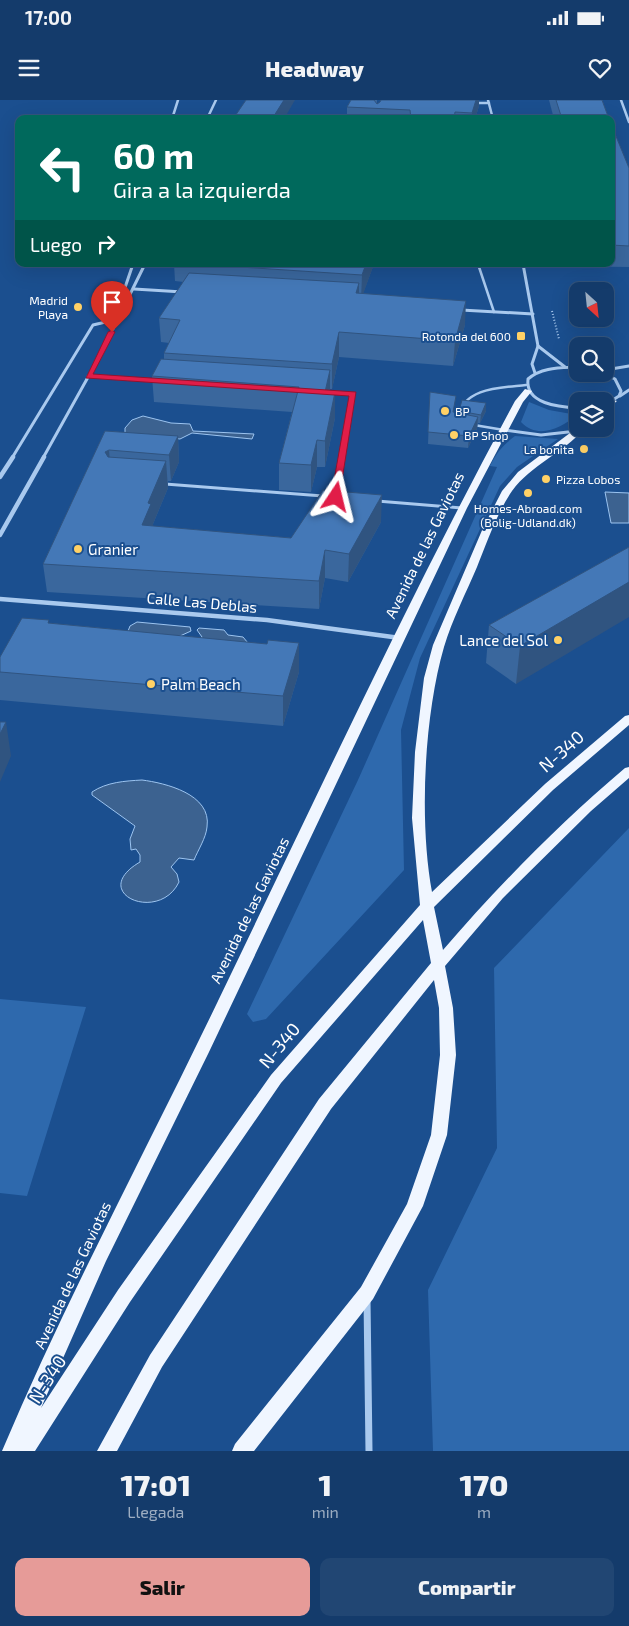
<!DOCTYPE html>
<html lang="es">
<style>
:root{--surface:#143b6b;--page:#214673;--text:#f1f3f6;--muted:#9dadc1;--line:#33557e;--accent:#e69b98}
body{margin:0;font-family:"Exo 2",sans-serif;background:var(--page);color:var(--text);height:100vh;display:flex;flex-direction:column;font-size:19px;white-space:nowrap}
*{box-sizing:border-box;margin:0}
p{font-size:16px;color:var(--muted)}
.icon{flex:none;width:28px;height:28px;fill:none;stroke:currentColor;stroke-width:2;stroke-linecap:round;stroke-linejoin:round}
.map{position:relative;height:1351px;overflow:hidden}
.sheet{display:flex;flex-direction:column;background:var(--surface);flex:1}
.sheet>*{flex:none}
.hud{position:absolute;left:15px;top:15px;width:600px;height:152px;border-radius:10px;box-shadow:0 5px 20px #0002,0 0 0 1px var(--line);background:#00695c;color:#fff;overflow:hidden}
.needle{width:32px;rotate:153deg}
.controls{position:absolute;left:569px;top:182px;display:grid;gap:10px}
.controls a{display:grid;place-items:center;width:45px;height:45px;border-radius:10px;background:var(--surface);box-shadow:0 5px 20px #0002,0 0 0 1px var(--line);font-size:25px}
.pin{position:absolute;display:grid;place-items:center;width:42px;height:42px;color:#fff;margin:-51px -21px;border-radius:50% 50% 50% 0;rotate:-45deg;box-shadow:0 0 5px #0007}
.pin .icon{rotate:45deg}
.me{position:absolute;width:55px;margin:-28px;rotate:10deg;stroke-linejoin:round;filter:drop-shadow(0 0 4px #0008)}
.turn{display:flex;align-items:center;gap:18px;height:105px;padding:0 15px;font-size:22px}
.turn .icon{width:65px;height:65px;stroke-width:2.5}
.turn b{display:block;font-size:35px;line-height:42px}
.then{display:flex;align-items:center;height:48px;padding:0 15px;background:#0003;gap:10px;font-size:19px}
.eta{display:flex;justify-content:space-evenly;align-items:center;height:85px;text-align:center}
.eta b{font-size:30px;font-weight:800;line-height:35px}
.primary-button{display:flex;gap:10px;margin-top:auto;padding:10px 15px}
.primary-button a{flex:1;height:58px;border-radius:10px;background:var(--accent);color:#111;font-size:20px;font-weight:800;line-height:58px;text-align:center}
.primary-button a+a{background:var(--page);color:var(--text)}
.status{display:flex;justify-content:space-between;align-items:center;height:35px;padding:0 25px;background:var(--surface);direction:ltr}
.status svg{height:14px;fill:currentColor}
header{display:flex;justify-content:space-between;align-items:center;height:65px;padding:0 15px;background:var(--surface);font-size:22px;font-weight:800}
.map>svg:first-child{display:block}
</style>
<div class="status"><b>17:00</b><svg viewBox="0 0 49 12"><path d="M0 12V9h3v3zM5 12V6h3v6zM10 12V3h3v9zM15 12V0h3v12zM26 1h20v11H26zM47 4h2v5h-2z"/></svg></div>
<header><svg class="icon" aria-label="menu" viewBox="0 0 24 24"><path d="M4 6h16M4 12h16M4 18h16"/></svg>Headway<svg class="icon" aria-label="heart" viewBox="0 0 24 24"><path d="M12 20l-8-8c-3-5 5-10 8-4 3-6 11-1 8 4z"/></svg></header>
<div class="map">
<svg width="629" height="1351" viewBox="0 0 629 1351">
<rect width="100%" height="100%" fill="#1b4f8f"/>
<!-- green -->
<g fill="#2e69ad">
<path d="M529 302 549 310 577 315C561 328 538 340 521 322Z"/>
<path d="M515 336 558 339 517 367 500 386 420 558 401 630 404 770 266 919 253 922 247 914 358 680 497 367 490 366C496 353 504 344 515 336Z"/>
<path d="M629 728V1351H433L428 1190 497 1048 494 868Z"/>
<path d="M0 899 86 907 27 1096 0 1093Z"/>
</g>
<!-- water -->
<g fill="#3c6290" stroke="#9cc4f0">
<path d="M143 316 171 323 190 324 193 331 254 334 252 339 192 333 180 339 125 333V328L132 320Z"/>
<path d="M605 392 629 393V423H611Z"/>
<path d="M137 522 190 527 191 531 180 536 201 541 202 537 197 530 199 528 224 530 228 535 243 537 248 543 123 544 130 526Z"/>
<path d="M142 680C165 683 212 694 207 727 206 738 198 750 194 760L179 758 171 767 177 774 179 782C159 824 87 793 140 762V755L136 749 131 750 130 739 135 726 92 695V692C107 682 125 681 142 680Z"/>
</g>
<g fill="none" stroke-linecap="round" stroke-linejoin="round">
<!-- path -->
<path stroke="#a9c9ee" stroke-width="2" stroke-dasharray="1 2" stroke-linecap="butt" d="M552 211 559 239"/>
<!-- lane-far1 -->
<g stroke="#a9c9ee" stroke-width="2.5">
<path d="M478 164 494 212"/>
<path d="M88 276 156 281"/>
<path d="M325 292 354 294 343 358"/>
<path d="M456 317C467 287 498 288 526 285"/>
<path d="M474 325 504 330"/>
</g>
<!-- lane -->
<g stroke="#a9c9ee" stroke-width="3">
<path d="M165 384 323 396"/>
<path d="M336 394 343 357"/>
<path d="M377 401 462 408"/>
</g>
<!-- street-far3 -->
<g stroke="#a9c9ee" stroke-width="2.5">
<path d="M488 0 493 19"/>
<path d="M621 0 629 22"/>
<path d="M472 3H489"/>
<path d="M172 19 178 0"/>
<path d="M207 19 216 0"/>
</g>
<!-- street-far2 -->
<g stroke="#a9c9ee" stroke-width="3">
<path d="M523 164 538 246 532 264 535 273"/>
<path d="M134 189 183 192"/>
<path d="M461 210 533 214"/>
<path d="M538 246 565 267"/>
<path d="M578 267C560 268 542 267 528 279 525 304 559 307 578 308"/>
<path d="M605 270 629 266"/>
<path d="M605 274 615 279 621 291 619 296 605 305"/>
<path d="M620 296 629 290"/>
<path d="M504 330 541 335 577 331"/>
<path d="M12 358 93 225 114 220 133 164"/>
<path d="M43 358 97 261 145 164"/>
</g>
<!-- street-far1 -->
<g stroke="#a9c9ee" stroke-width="4.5">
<path d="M0 377 13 357"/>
<path d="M0 435 44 357"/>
<path d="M0 499 267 520 400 538"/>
</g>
<!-- street -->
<path stroke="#a9c9ee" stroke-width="7" d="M367 1199 369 1351"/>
<!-- primary -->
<g fill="#f0f6ff" fill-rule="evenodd">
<path d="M525 289 532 291 523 302 467 408 209 952 106 1161 41 1308 118 1190 271 975 420 805 412 718 415 652 424 578 433 545 483 428 502 391 518 372 578 327V329H584C563 353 531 365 512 391 497 413 487 442 477 467 466 493 452 520 444 547 424 616 419 722 432 792L545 684 625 616 629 615V625L553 690 434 807 443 850C499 785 559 724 625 668L629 667V678L591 711 503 798 445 866 453 908 456 955 447 1035 423 1106 373 1199 254 1351H232L235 1344 361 1187 407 1104 431 1035 440 955 439 908 434 880 331 1009 162 1267 117 1351H97L150 1255 319 999 431 863 423 820 281 983 130 1202 35 1351H2C67 1197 146 1051 218 901 315 700 409 497 515 301Z"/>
<path d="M610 299 617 301 605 311V303Z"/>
</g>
</g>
<!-- wall -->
<g fill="#3a679d">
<path d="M351 0H377V4L380 2 381 0H479V6L475 19H347V7Z"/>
<path d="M549 0H602L609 19H554Z"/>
<path d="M611 24 629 68V167L552 166V164H611Z"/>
<path d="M174 164H374L363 193 465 225 453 266 339 257 332 289H330V292H335V318L325 367H317L311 392 279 390V363L292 312 154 302 152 276 164 259V253L169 243 161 242 159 218 184 182 175 181Z"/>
<path d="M430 292 454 312 459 313V311L486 303V311L480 323H478L477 329 468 348 428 344Z"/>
<path d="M105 331 178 336 179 362 171 381H168V388L153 424V426L291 438 381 422 348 482 325 478 319 509 47 492 43 464Z"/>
<path d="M629 447 516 584 486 563 489 525Z"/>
<path d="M49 523 267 544 299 543V572L283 626 0 600V557Z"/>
</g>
<!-- shaded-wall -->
<g fill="#305480">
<path d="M284 0H295L284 19H272Z"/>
<path d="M476 0H479V6L475 19H472V13Z"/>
<path d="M366 164H374L361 200 362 175Z"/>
<path d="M359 183V207L356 193Z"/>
<path d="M466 201 465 225 453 266 455 241Z"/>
<path d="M339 232V257L332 289V264Z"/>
<path d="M330 270V296L325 292Z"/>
<path d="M335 292V318L325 367V341Z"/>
<path d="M486 303V311L480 323 481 315Z"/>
<path d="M478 317 477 329 468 348 469 336Z"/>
<path d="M178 336 179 362 171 381 169 355Z"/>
<path d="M317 340V367L311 392V365Z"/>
<path d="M109 350 111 377 105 352Z"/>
<path d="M166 361 168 388 153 424 154 431 142 425 148 403Z"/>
<path d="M382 395 381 422 348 482 349 454Z"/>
<path d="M325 450V478L319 509V481Z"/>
<path d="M629 482V517L516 584 520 546Z"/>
<path d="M299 543V572L283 626V596Z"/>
<path d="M6 622 11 656 0 682V634Z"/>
</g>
<!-- building -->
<g fill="#4478b7" stroke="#305480">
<path d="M246 0H284L272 19H233Z"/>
<path d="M351 0H374L377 4 380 2 381 0H476L472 13 455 12 454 19H411L410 10 347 7Z"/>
<path d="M556 0H602L609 19H562Z"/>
<path d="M611 24 629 68V146L611 145Z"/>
<path d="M194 164H366L362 175Z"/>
<path d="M189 173 359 183 356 193 466 201 455 241 339 232 332 264 164 253 180 220 159 218Z"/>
<path d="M161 259 330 270 325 292H335L325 341 317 340 311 365 279 363 299 287 152 276Z"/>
<path d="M430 292 456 296 453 312 478 317 469 336 428 332Z"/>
<path d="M462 300 486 303 481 315 459 311Z"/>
<path d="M105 331 178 336 169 355 109 350 105 352 108 357 166 361 148 403 151 404 142 425 291 438 323 390 382 395 349 454 325 450 319 481 43 464Z"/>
<path d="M629 447V482L520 546 489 525Z"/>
<path d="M22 518 49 520 48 523 267 544 268 540 299 543 283 596 0 572V557Z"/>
<path d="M0 622H6L0 634Z"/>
</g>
<!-- route -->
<path fill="#e11d48" stroke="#92132f" d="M112 230 115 232 93 274 356 292 339 399 331 397 349 296 86 278 108 232Z"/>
<!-- markers -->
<g fill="#ffd166" stroke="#1b4f8f" stroke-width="2">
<circle cx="78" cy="207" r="5"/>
<rect x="516" y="231" width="10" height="10" rx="2.5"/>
<circle cx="445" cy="311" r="5"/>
<circle cx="454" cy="335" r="5"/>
<circle cx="584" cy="349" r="5"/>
<circle cx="546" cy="379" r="5"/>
<circle cx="528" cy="393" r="5"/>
<circle cx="78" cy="449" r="5"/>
<circle cx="558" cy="540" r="5"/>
<circle cx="151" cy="584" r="5"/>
</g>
<g text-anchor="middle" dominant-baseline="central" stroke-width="4" stroke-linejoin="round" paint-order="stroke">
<!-- far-poi labels -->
<g font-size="12" fill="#fff" stroke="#1b4f8f" text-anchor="end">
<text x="68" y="200">Madrid<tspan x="68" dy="14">Playa</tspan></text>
<text x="511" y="236">Rotonda del 600</text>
<text x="455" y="311" text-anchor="start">BP</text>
<text x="464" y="335" text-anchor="start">BP Shop</text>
<text x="574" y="349">La bonita</text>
<text x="556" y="379" text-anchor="start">Pizza Lobos</text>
<text x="528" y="408" text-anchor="middle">Homes-Abroad.com<tspan x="528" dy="14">(Bolig-Udland.dk)</tspan></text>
</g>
<!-- street labels -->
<g font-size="15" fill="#fff" stroke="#1b4f8f">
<text transform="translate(424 445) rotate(-64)">Avenida de las Gaviotas</text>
<text transform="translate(202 502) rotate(5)">Calle Las Deblas</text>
<text transform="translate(249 810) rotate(-64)">Avenida de las Gaviotas</text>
<text transform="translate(72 1175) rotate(-65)">Avenida de las Gaviotas</text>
</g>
<!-- poi labels -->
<g font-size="15" fill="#fff" stroke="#1b4f8f" text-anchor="start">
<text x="88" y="449">Granier</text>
<text x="548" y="540" text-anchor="end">Lance del Sol</text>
<text x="161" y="584">Palm Beach</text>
</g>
<!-- near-street labels -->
<g font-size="18" fill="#fff" stroke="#1b4f8f">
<text transform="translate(561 651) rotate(-41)">N-340</text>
<text transform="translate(279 945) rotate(-50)">N-340</text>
<text transform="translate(47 1279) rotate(-57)">N-340</text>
</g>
</g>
</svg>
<div class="controls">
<a><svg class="needle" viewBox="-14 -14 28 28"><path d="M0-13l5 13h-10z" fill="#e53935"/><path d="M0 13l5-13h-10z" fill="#9dadc1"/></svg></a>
<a><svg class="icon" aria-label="search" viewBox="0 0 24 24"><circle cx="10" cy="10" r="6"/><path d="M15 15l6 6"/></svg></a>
<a><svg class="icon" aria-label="layers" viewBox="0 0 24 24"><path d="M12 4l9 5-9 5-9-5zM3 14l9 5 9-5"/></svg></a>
</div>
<div class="pin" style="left:112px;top:232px;background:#d93025"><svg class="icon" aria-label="arrive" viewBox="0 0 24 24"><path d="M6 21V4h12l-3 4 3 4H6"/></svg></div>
<svg class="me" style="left:336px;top:397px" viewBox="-20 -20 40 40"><path d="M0-17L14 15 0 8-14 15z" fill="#e11d48" stroke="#fff" stroke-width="4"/></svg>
<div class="hud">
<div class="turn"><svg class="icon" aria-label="left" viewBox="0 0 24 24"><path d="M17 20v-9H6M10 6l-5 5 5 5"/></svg><div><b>60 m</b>Gira a la izquierda</div></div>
<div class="then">Luego<svg class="icon" aria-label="right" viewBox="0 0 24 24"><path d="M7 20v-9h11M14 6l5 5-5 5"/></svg></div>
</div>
</div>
<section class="sheet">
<div class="eta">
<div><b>17:01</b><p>Llegada</p></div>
<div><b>1</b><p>min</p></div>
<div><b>170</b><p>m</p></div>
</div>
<div class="primary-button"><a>Salir</a><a>Compartir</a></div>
</section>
